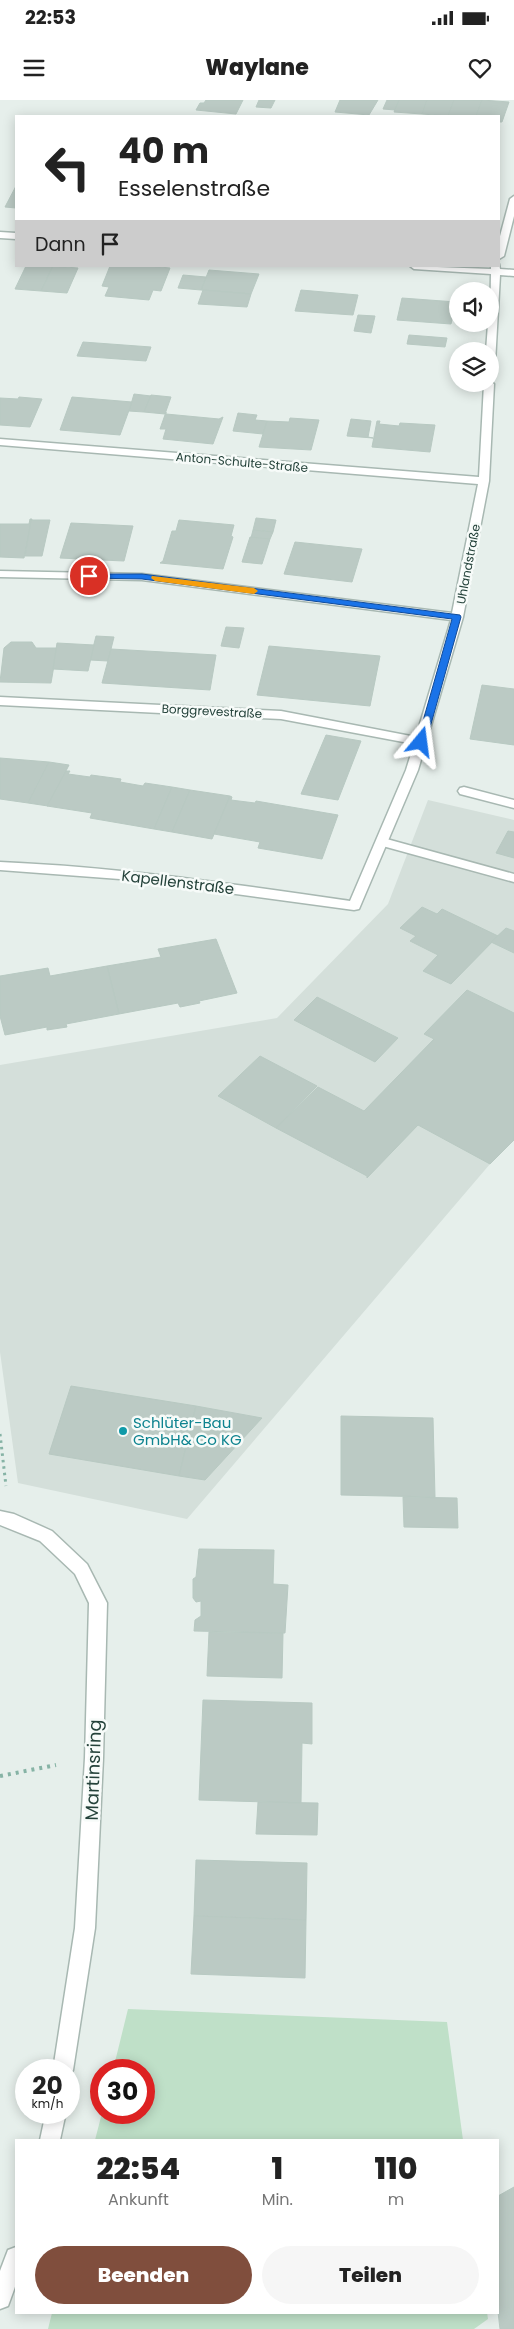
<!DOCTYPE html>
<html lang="de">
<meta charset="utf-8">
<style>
:root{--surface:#fff;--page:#f6f6f6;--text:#222;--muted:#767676;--accent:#804e3d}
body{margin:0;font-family:Poppins,sans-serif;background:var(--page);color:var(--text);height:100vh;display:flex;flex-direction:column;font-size:19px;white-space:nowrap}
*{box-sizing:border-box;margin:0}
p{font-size:16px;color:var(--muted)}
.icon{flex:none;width:28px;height:28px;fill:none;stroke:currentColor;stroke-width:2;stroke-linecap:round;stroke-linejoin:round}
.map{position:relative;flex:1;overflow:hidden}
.details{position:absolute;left:15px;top:2039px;width:484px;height:175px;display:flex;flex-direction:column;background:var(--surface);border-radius:0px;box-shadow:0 2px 12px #0003}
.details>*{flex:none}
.hud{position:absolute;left:15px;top:15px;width:485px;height:152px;border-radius:0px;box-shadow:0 2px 12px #0003;background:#fff;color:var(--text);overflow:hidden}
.tools{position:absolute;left:449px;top:182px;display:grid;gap:10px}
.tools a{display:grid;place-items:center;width:50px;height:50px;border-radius:50%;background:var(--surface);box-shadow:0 2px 12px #0003;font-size:25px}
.speed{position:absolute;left:15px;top:1959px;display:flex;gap:10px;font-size:25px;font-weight:700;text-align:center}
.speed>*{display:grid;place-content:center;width:65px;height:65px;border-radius:50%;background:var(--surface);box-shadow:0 2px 12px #0003;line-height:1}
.speed small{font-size:12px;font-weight:400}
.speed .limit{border:8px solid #d22;background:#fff;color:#111}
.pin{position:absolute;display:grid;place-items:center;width:42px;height:42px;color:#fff;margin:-21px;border:2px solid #fff;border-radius:50%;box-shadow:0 1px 5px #0007}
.me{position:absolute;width:55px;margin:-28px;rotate:16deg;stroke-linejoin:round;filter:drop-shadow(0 0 4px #0008)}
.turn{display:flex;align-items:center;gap:18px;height:105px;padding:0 20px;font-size:22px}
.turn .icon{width:65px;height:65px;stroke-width:2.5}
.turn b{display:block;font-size:35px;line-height:42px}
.then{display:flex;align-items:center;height:48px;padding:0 20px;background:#0003;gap:10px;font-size:19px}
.eta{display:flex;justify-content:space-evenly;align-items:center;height:85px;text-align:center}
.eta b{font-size:30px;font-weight:800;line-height:35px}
.cta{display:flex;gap:10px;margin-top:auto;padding:10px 20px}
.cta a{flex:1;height:58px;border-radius:30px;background:var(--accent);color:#fff;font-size:20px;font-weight:800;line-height:58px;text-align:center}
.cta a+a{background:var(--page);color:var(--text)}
.status{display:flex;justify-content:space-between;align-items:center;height:35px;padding:0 25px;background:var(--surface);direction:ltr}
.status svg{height:14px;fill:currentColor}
header{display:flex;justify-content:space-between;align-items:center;height:65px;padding:0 20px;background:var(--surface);font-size:22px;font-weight:800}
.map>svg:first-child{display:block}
</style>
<div class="status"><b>22:53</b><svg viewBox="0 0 49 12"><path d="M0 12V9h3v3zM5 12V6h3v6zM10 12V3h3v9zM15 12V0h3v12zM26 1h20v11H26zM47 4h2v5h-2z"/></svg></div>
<header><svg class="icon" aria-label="menu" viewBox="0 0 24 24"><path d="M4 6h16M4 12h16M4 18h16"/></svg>Waylane<svg class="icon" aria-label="heart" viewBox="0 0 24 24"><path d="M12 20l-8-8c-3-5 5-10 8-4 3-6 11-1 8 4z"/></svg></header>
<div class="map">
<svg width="514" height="2229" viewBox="0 0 514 2229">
<rect width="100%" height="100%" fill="#e6efeb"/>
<!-- built -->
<path fill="#d4dfda" d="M428 700 514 720V1040L490 1064 187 1419 18 1383 0 1252V965L277 918 388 804Z"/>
<!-- green -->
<g fill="#bfe0c8">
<path d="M128 1909 447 1922 463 2040H95L102 2013 144 2012V1970H113Z"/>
<path d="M52 2213 487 2212 488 2219 474 2229H48Z"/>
</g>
<!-- building -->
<g fill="#bbcac4" stroke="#b8c9c2">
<path d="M206 0H243L236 14 196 10 200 3H204Z"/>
<path d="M259 0H275L271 8 256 7Z"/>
<path d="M340 0H378L369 15 335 12Z"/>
<path d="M387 0H399L395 10 383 9Z"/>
<path d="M399 0H427L422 14 394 12Z"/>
<path d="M427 0H454L448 16 422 14Z"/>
<path d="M454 0H482L476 16H448Z"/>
<path d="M482 0 509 2 502 22H499V16H476Z"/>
<path d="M16 86V108L5 107Z"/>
<path d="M26 166H53L41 191 15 189Z"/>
<path d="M53 166 78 168 67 193 41 191Z"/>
<path d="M110 166H150L170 168 161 191 153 190 149 200 105 196 109 187 102 186Z"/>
<path d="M209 170 259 174 251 194 201 190Z"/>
<path d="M183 175 206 177 201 190 178 188Z"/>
<path d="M203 190 251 194 247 207 198 204Z"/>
<path d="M301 190 358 195 353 215 295 211Z"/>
<path d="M402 198 456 202 451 224 397 220Z"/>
<path d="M358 215 375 216 371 233 354 231Z"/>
<path d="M409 235 447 238 445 247 407 244Z"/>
<path d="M83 242 151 247 146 261 77 256Z"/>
<path d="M134 294 151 296 144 312 129 311Z"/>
<path d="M151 295 171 297 165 314 144 312Z"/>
<path d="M19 297 42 299 30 327 0 325V298L18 299Z"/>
<path d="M72 297 132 302 120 335 60 330Z"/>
<path d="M166 312V314L219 319 223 317 213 344 163 339 166 329H160Z"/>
<path d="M238 313 257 315 255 320 267 321 263 334 233 331Z"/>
<path d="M290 318 319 320 311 350 259 347 267 321 289 322Z"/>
<path d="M351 319 371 321 368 337 373 338 347 336Z"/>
<path d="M377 321H380L379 324 399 326 400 323 435 325 430 352 372 347Z"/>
<path d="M256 418 276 420 273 432 253 430Z"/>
<path d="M30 419H32L24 458 0 457V424H29Z"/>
<path d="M31 420H50L42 456H25Z"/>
<path d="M179 420 234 425 231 436 233 437 223 469 160 463 163 461 172 431H176Z"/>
<path d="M71 423 133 426 124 461 60 458Z"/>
<path d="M253 430 273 432 270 439 251 438Z"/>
<path d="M250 437 270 439 262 464 242 462Z"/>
<path d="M295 442 362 449 352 482 284 474Z"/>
<path d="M226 527 244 528 239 548 221 546Z"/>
<path d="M96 536 114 537 108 561 90 560Z"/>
<path d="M11 542H32L36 548H57L51 583 0 582 4 548Z"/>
<path d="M57 543 94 545 88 571 53 569Z"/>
<path d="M269 546 380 556 370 606 257 595Z"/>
<path d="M111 549 216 555 210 590 102 583Z"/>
<path d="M482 585 514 589V645L470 639Z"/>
<path d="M326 635 361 641 338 700 301 694Z"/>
<path d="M0 658 49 662 28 703 0 699Z"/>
<path d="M49 662 69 665 48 706 28 703Z"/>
<path d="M66 671H70L68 674 90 677 91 675 121 679 120 682 143 686 145 683 172 687 154 729 90 718 92 713 47 706Z"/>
<path d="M172 687 190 690 172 732 154 729Z"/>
<path d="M190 690 230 696 212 739 172 732Z"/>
<path d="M230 696 232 697 231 700 255 703 256 701 338 715 322 759 258 748 260 742 214 734Z"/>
<path d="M508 731 514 732V758L496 753Z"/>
<path d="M422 807 437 814 442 809 498 836 451 884 423 871 438 855 410 841 416 836 400 828Z"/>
<path d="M506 828 514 831V853L491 842Z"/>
<path d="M216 839 237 893 199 901 200 903 180 907 178 903 119 914 107 866 161 857 158 849Z"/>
<path d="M107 866 119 914 66 924 67 927 47 930V927L5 935 0 916V876L48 868 50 876Z"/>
<path d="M467 890 514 913V1040L490 1064 418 1025 367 1078V1076L276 1028 318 987 364 1011 434 939 424 934Z"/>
<path d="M317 897 398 938 375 962 294 920Z"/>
<path d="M260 956 317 986 276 1028 218 996Z"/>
<path d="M71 1286 196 1306 179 1376 49 1354Z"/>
<path d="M196 1306 262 1318 205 1380 179 1376Z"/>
<path d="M341 1316 433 1318 435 1397 341 1395Z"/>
<path d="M403 1397 457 1398 458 1428 404 1427Z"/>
<path d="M199 1449 274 1450 273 1484 288 1485 285 1533 194 1531 195 1520 201 1516V1501L196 1502 193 1498V1479L196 1477Z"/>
<path d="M209 1532 283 1533 282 1578 207 1576Z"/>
<path d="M203 1600 312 1603V1644L302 1643 301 1703 199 1700Z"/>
<path d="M258 1702 318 1703 317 1735 256 1734Z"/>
<path d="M196 1760 307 1763 306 1820 194 1816Z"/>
<path d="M194 1816 306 1820 305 1878 191 1874Z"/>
<path d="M514 2087V2229H500L498 2212V2096Z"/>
</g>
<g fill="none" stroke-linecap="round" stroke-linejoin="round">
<!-- lane casing -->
<g stroke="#a8b8b2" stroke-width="3">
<path id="lane" d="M383 738 514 774V782L379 745 377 742 379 739Z"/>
</g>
<!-- street casing -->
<g stroke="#a8b8b2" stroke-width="3">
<g id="street">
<path d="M514 96V116L504 156 499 159V140L510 99Z"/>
<path d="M0 132 16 133V139L0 138Z"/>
<path d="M499 164 500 169 514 170V176L500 175 495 263 490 266V251H486L488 224H490L491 174 414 169 410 166 491 169V166H499Z"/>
<path d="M490 281 494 284 489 381 463 517 418 670 359 809 354 810 133 780 0 770V762C118 767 233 784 350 801L406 670 414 644 281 619 0 605V597L281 611 416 637 451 520 142 480 0 477V471L142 474 452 513 478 384 0 345V339L479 377 484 284H490Z"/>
<path d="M464 687 514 700V708L460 694 458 691 460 688Z"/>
<path d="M0 1411 14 1414 52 1431 87 1464 107 1503 103 1658 95 1828 73 1970 69 1978V1970H53L75 1828 85 1658 89 1503 75 1474 40 1441 0 1425Z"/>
<path d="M46 2012H66L60 2040H40Z"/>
<path d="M16 2147V2184L8 2206 0 2209V2171L8 2150Z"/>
</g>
</g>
<!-- path-far1 -->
<path stroke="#86b3a5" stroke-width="3" stroke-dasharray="2.5 4" stroke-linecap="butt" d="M0 1334 6 1386"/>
<!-- path -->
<path stroke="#86b3a5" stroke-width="4" stroke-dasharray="3 5" stroke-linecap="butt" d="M0 1676 56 1665"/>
<!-- lane -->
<use href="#lane" fill="#fff" fill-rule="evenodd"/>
<!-- street -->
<use href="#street" fill="#fff" fill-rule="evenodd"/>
</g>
<!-- route -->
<path fill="#1a73e8" stroke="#114b97" d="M86 474H142L460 515 461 517 426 642 421 645 417 642 452 519 142 479 89 478H86Z"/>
<!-- slow -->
<path fill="#f59e0b" d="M152 476 254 488 258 491 254 494 155 481 151 478Z"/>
<!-- markers -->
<circle fill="#0f9aa8" stroke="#f7fbf9" stroke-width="2" cx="123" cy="1331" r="5"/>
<g text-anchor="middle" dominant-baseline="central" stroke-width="5" stroke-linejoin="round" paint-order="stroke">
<!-- far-street labels -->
<g font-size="12" fill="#24423a" stroke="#f7fbf9">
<text transform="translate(242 362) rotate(5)">Anton-Schulte-Straße</text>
<text transform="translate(468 464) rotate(-79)">Uhlandstraße</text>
<text transform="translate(212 611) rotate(3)">Borggrevestraße</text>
</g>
<!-- street labels -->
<g font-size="15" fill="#24423a" stroke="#f7fbf9">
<text transform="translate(178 782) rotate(7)">Kapellenstraße</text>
</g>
<!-- culture labels -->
<g font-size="15" fill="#0d838f" stroke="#f7fbf9" text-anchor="start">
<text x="133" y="1322">Schlüter-Bau<tspan x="133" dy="17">GmbH&amp; Co KG</tspan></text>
</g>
<!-- near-street labels -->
<g font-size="18" fill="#24423a" stroke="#f7fbf9">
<text transform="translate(93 1670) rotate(-88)">Martinsring</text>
</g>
</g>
</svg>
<div class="tools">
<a><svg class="icon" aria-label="sound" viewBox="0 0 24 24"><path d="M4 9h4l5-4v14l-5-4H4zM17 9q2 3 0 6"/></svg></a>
<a><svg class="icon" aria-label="layers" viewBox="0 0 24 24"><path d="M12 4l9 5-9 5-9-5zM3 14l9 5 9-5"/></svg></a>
</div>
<div class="speed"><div>20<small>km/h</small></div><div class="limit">30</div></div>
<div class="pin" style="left:89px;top:476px;background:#d93025"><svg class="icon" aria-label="arrive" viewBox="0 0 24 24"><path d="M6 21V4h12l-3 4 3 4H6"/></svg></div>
<svg class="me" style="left:421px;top:642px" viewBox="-20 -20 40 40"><path d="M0-17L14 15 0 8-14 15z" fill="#1a73e8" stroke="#fff" stroke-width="4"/></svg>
<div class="hud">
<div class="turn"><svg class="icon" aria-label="left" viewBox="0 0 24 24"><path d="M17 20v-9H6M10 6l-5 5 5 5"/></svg><div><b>40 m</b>Esselenstraße</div></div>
<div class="then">Dann<svg class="icon" aria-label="arrive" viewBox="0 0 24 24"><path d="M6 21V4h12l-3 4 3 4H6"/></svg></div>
</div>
<section class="details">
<div class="eta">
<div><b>22:54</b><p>Ankunft</p></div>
<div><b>1</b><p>Min.</p></div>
<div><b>110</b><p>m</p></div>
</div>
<div class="cta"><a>Beenden</a><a>Teilen</a></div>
</section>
</div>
